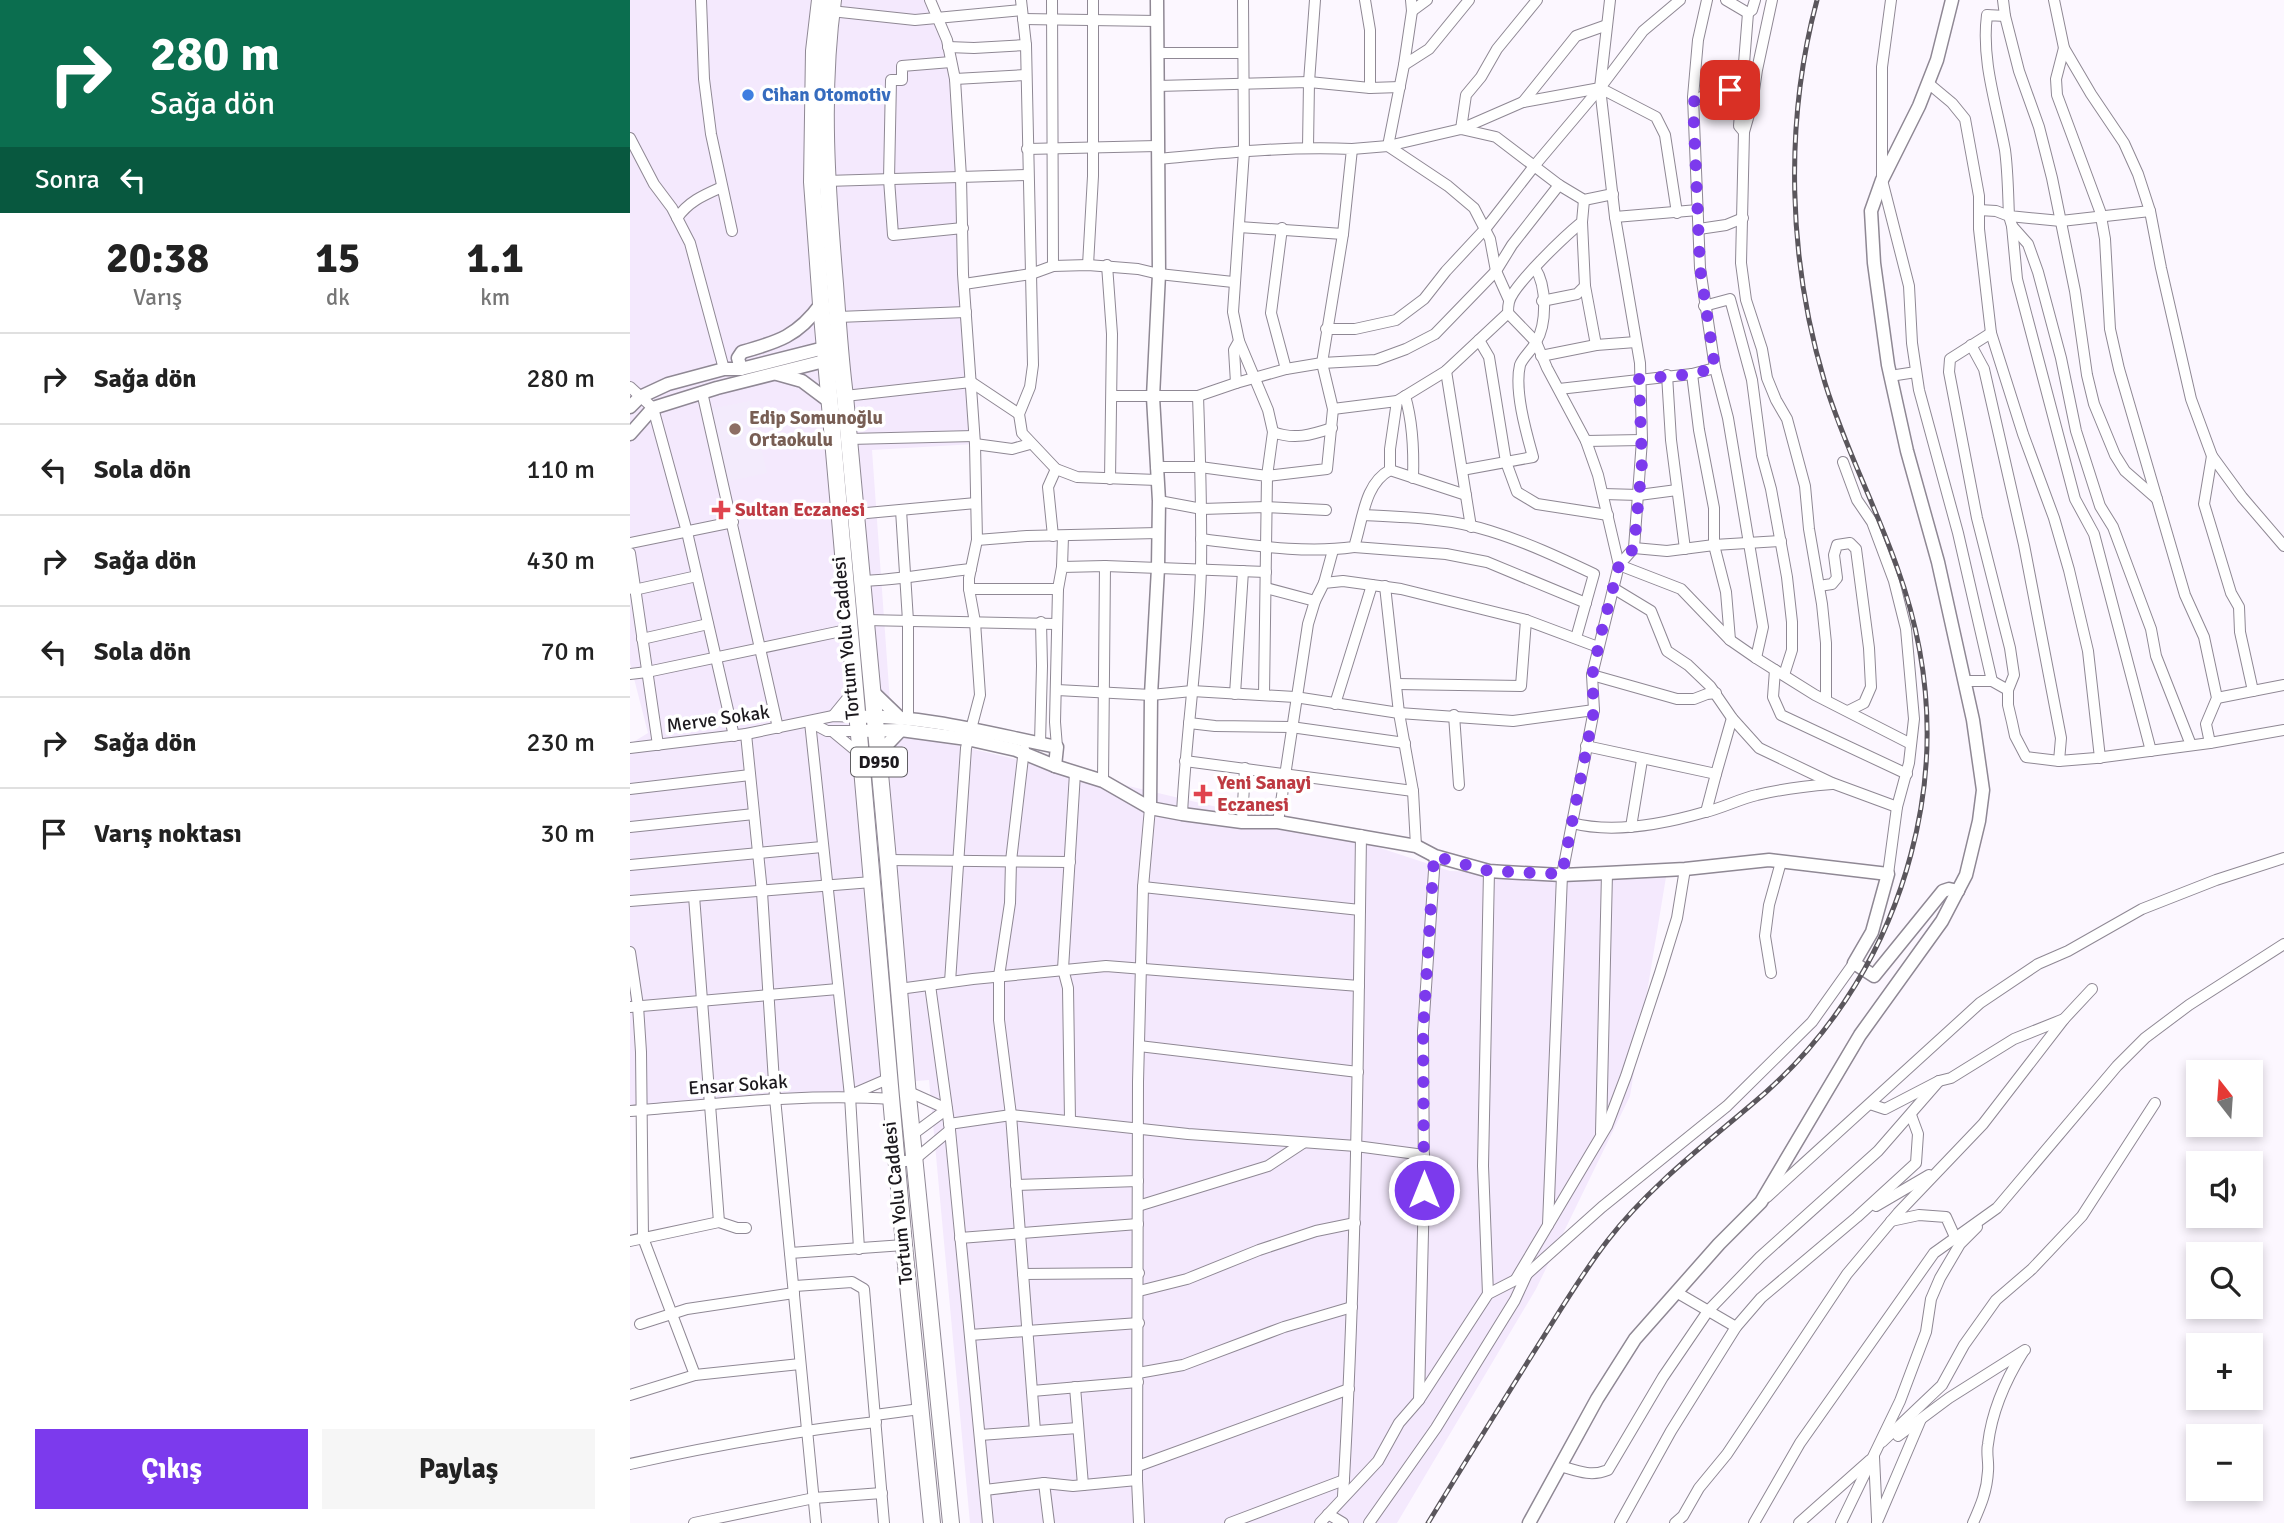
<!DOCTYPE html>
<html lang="tr">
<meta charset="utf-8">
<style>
:root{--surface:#fff;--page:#f6f6f6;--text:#222;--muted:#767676;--line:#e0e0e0;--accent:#7c3aed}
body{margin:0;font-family:Signika,sans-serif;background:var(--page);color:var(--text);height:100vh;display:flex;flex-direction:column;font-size:26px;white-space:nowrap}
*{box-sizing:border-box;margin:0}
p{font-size:23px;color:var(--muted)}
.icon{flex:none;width:38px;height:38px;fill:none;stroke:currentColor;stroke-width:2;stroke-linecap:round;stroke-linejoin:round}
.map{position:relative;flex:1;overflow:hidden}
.details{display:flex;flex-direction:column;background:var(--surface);width:630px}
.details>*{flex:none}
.banner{background:#0b6e4f;color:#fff;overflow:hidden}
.needle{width:46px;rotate:343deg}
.controls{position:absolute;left:1556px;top:1060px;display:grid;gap:14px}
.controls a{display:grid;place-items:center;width:77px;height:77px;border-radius:0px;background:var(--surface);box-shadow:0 4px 10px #0003;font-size:35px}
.pin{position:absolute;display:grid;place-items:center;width:60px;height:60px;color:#fff;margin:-30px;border-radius:14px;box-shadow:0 4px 10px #0006}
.me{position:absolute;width:77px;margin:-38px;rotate:0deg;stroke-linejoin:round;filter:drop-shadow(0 0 5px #0008)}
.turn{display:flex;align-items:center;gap:24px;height:147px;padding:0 35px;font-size:32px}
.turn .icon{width:91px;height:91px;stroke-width:2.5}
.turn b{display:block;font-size:49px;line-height:60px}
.then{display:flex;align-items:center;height:66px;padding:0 35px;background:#0003;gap:14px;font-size:26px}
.eta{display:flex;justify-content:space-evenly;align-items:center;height:119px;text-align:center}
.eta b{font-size:42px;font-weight:800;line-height:49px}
.cta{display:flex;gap:14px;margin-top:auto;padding:14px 35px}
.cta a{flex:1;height:80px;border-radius:0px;background:var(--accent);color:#fff;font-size:28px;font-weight:800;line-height:80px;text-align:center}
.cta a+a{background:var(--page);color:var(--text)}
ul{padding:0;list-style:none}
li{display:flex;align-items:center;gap:21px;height:91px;padding:0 35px;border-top:2px solid var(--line)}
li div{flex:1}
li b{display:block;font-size:26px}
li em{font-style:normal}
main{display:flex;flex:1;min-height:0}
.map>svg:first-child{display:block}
</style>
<main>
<section class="details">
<div class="banner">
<div class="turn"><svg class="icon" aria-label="right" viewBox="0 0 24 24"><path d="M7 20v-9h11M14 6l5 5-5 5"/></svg><div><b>280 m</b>Sağa dön</div></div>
<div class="then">Sonra<svg class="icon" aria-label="left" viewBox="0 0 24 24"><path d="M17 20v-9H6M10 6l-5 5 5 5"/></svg></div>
</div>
<div class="eta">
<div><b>20:38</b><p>Varış</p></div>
<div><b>15</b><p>dk</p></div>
<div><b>1.1</b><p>km</p></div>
</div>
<ul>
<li><svg class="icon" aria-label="right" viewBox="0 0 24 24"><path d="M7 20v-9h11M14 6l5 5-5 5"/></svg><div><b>Sağa dön</b></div><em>280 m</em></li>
<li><svg class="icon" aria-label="left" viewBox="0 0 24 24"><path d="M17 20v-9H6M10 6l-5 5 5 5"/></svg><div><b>Sola dön</b></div><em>110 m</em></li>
<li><svg class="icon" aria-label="right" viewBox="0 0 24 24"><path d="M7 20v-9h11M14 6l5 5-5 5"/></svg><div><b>Sağa dön</b></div><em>430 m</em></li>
<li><svg class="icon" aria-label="left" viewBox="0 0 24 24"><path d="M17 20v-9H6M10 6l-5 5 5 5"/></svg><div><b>Sola dön</b></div><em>70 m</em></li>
<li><svg class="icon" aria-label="right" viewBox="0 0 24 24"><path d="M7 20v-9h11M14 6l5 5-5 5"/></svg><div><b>Sağa dön</b></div><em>230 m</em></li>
<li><svg class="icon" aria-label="arrive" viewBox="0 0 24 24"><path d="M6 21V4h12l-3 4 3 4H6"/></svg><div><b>Varış noktası</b></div><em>30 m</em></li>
</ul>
<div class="cta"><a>Çıkış</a><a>Paylaş</a></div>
</section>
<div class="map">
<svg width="1654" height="1523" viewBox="0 0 1654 1523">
<rect width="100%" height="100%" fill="#fcf7ff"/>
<!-- built -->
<path fill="#f4e9fd" d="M0 0H299L320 67 345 444 242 450 262 730 726 840 820 871 1036 877 1000 1096 906 1289 767 1523H340L299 1080 261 1083 220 1096 0 1108V744L18 733 0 663Z"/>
<!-- education -->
<path fill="#f3ebfc" d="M120 401 137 473 95 482 80 409Z"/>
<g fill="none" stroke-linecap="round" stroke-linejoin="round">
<!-- minor casing -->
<g stroke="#8f8894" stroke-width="12">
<g id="minor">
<path d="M71 0 74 79 81 134 102 231"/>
<path d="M300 0 317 40 325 79 331 177 333 274 345 444 347 540 339 578V589L345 622 350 695 336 748 320 982"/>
<path d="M391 0 396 45 403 365 400 387 389 414 392 433 426 469 447 477 527 480"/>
<path d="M422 0 423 266"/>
<path d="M735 0 740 30V88"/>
<path d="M781 0 782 11 774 65 758 146 818 186 844 208 860 239 866 271 879 300"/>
<path d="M907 0 867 49 851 77 836 95 831 129 893 102 970 88 1026 117 1035 135 1047 213"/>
<path d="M980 0 970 88 985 217 1010 363 1012 440 1004 548 989 565 1051 589 1100 640 1126 658 1185 695 1281 744"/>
<path d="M1077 0 1068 40 1063 97 1070 268 1085 368 1098 418 1133 627 1126 658"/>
<path d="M1096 0 1118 13 1122 10 1125 0"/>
<path d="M1142 0 1127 70 1122 104 1114 132 1111 263 1116 300 1132 349 1137 378 1146 400 1157 419 1175 486 1179 529 1192 604 1196 643V700"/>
<path d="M1261 0 1252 67V180L1279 286 1282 343 1289 390 1328 533 1362 681"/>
<path d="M1373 0 1375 16 1389 71 1409 127 1422 178 1445 291 1457 375 1464 404 1485 455 1495 471 1527 499"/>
<path d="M1424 0 1434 48 1461 94 1494 143 1508 174 1520 211 1531 268 1561 399 1582 456 1612 497 1654 546"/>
<path d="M201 11 285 20 392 10"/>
<path d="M782 11 797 0"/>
<path d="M1375 16 1357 15C1351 61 1367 106 1375 150 1378 172 1378 194 1379 216L1431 221 1520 211"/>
<path d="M393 19 527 21"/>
<path d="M318 47 344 48 396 45"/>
<path d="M1434 48 1426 79 1427 95 1470 211 1475 239 1480 329 1489 369 1555 595 1574 637 1587 698 1576 724 1580 743"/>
<path d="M527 53H613"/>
<path d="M321 62 272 66V80H261L259 179 263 235 333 228"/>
<path d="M774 65 799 49 839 0"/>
<path d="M325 79 396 75"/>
<path d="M1298 83 1322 103 1335 119 1349 196V229L1361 333 1393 434 1424 518 1439 570 1458 651 1470 758"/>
<path d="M527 86 679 82 740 88 770 87"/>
<path d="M893 102 946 36 977 25"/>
<path d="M1063 102 1080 92 1111 90"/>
<path d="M1114 132 1109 126 1118 13"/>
<path d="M0 138 24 184 42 208 60 243 94 369"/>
<path d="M678 147 679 82 685 0"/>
<path d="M397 149 527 146"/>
<path d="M722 149 758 146 831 129 866 137 929 185 954 200 983 194"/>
<path d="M528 159C593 153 657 146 722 149L713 234 692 363 703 409 697 469 637 476 643 432 638 410 609 341"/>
<path d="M196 181 398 175"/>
<path d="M1349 210 1366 211 1379 216 1382 226 1387 279 1445 499 1464 534 1521 751"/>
<path d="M985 217 1068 210"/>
<path d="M47 218C59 201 74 195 92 187"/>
<path d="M1382 226 1398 244 1408 272 1431 358 1446 431 1470 506 1483 527 1521 629 1526 656 1561 745"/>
<path d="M609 227 713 234"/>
<path d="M652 228 641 313 656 369"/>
<path d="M1069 229 1096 225 1113 218"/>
<path d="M458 265 463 176V0"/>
<path d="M477 265 482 334 480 479"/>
<path d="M334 284 401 274 423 266 458 265 508 269 529 274 603 282"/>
<path d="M912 301 947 294 955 286"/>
<path d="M1074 306 1100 299 1122 380 1132 456 1141 489 1157 577 1162 622V650L1154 675"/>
<path d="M878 313 906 342 917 368 956 441 968 475 989 565 962 675 964 710 932 875 918 1225"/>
<path d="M208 317 336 312"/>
<path d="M696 329H725L766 320 794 299 816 271 856 228 905 165 970 88 1013 31 1050 0"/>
<path d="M1361 333 1320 359 1319 372 1347 518 1380 648 1384 675 1378 690V705L1382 722 1385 736 1396 757 1429 761 1466 758 1580 743 1654 730"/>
<path d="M849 340 859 357 876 462 887 492 907 504 978 515"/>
<path d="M966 345 1006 342"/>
<path d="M1341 345 1354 369 1394 545 1431 738 1429 761"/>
<path d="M911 356 966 345 955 286 952 222"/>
<path d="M816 371 841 527"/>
<path d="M1062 374 1069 430 1084 508V545L1096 592 1100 640"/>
<path d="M1037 375 1041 440 1055 549"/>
<path d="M1260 376 1286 372"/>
<path d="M606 383 656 369 692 363 746 360 776 349 805 334 866 271 882 245 929 185"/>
<path d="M0 387 23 408 57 532 104 736"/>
<path d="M929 389 1062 374 1085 368"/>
<path d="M72 392 148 728"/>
<path d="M215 396 341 382 389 414"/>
<path d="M482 396H568L606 383 604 350 609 341 603 312 614 151 613 0"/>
<path d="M775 396C783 423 784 449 783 478"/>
<path d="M703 409 767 401 816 371 878 313C878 310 878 306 879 302 883 285 936 235 952 222L954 200"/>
<path d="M643 432C664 440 681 435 702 428"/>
<path d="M219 439 344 436"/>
<path d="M956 441 1012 440"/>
<path d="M345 444 382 449 400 444"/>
<path d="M1582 456 1574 504 1601 593 1609 607 1610 632 1623 691"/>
<path d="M1213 462 1227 500 1242 522 1264 581 1276 629 1284 719 1279 763 1267 807 1258 874"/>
<path d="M526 467H570L637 476 634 695"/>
<path d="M760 470 836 495"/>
<path d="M832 470 903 457C896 432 884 390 890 365 893 357 902 350 906 342 917 324 917 286 905 268"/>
<path d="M973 494 1009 495 1047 490"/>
<path d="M529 501 572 509 636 507 696 510"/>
<path d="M271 510 278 621V718"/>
<path d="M226 514 346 503"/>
<path d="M733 515C775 517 820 518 860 531 896 542 930 558 964 574L946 638"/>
<path d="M423 536 418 487 426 469"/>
<path d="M571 539C621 545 673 554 724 547 733 520 734 484 760 470V449L767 401"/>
<path d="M347 540 397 536 528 533"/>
<path d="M0 543 103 522"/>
<path d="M724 547 816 554 857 562 956 603"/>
<path d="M1004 548 1037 551 1084 545 1151 541"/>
<path d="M0 553 28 745"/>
<path d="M475 566 636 572"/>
<path d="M432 567 433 536"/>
<path d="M231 581C268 580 304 573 341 569"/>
<path d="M694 583 703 550"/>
<path d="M755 586 769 713 783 791 786 846"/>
<path d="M1189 586 1202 584 1207 578 1204 555 1207 545 1220 543 1226 549 1239 648 1241 687 1234 703 1218 711"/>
<path d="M636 588 685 601"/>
<path d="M983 588 1021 611 1037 651 1058 665 1080 686 1102 718 1129 748 1202 783 1267 807"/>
<path d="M339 589H428L432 567 475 566 473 781"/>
<path d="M4 590 67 576"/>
<path d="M235 620 427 624"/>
<path d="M12 639 78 624"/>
<path d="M1145 670 1143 697 1151 715 1277 774"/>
<path d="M0 674 17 672 221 629"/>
<path d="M962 675 1047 699H1064L1077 694 1086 693"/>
<path d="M1334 681H1362L1378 690"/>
<path d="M767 684 891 686 896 620"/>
<path d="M427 690 521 695 562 691 665 697 769 713 883 721 964 710"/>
<path d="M605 694 613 571"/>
<path d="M1587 698 1654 685"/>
<path d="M705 704 742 585"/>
<path d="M824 715 829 785"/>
<path d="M203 716 225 689"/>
<path d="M180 722 220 1096 229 1249"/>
<path d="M180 722 197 731H230"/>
<path d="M559 723 585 726 661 727 775 743"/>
<path d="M202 731 231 755"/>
<path d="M116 734 132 892 145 1098 186 1523"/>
<path d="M410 743 412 666 411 622"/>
<path d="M956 746 1086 774 1102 718"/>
<path d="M427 747 425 722 428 589"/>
<path d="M0 748 116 734 203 716 228 717"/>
<path d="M394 749 381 861 380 903 369 976V1020L381 1115 405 1431"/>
<path d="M555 761 783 791"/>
<path d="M0 789 120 775"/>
<path d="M1076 812 1086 774"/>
<path d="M552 814C556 732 569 650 571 568 572 510 570 453 568 396"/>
<path d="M612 822 615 768"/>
<path d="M648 822 678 624 685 601 694 583 713 581 771 589 896 620 968 647"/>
<path d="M942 823C984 834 1034 824 1075 812 1093 808 1109 799 1127 795 1151 789 1177 786 1202 784"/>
<path d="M0 827 124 814"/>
<path d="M1001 827 1012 760"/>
<path d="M258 860 440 862"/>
<path d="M0 865 192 847"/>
<path d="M513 887 730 910"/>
<path d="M64 896 89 1222"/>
<path d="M0 901 242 882"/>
<path d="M0 952 8 1006 11 1052 13 1238 65 1375"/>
<path d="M1141 973 1135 936 1139 905 1151 862"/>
<path d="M300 985 320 1130 358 1523"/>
<path d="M269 989 343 979 476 966 729 986"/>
<path d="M0 1007 208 989"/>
<path d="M509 1046 728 1072"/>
<path d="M277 1091 317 1109 282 1135"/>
<path d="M223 1094 260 1078"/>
<path d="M1240 1104 1255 1109 1309 1081 1321 1078 1384 1039 1434 1019 1462 989"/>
<path d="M0 1111C87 1104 174 1093 262 1099"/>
<path d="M440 1120 438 988 433 969 445 773"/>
<path d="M319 1124 381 1115 558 1134 726 1146 794 1155"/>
<path d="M971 1133 977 873"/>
<path d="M267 1162 284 1160 320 1130"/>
<path d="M386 1185 508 1181"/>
<path d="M1137 1197 1350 1003 1408 964 1438 951 1512 909 1586 880 1654 858"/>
<path d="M508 1206 638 1166 673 1143"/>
<path d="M1246 1206 1299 1175"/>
<path d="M1261 1221 1289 1215 1316 1217 1325 1237"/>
<path d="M330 1238 508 1224"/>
<path d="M0 1241 89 1222 107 1228H116"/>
<path d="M160 1253 274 1245"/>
<path d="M393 1274 509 1273"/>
<path d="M886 1279 977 1126 996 1076 1030 973 1047 918 1055 869"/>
<path d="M165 1286 222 1282 234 1289 254 1523"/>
<path d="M509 1291 557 1279 629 1250 686 1231 725 1223"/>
<path d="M1046 1292 1106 1327"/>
<path d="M858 1294 853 1166 859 871"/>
<path d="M10 1324 57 1309 164 1293"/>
<path d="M340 1335 509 1323"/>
<path d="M508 1373 553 1365 654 1327 722 1307"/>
<path d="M445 1387 453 1485"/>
<path d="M402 1391 508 1382"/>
<path d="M0 1395 65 1375 170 1364"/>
<path d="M789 1400 794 1190 793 1031 805 856"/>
<path d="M245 1415 290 1409"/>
<path d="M350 1435 448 1428"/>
<path d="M1268 1436 1319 1398 1395 1350"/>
<path d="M1252 1442 1312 1385 1334 1345 1366 1300 1402 1269 1452 1216 1525 1103"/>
<path d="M1244 1457 1247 1519"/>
<path d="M0 1464C82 1446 163 1431 246 1422"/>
<path d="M508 1466 719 1389"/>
<path d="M930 1466C947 1471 961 1477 978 1470L1033 1377 1078 1311 1130 1257 1248 1151 1309 1081"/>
<path d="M414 1483 419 1523"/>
<path d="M355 1490 414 1483 443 1486 507 1480"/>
<path d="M713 1496C726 1276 728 1056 731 835"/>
<path d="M698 1514 713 1523"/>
<path d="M1247 1522 1291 1419"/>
<path d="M64 1523 184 1498 252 1493"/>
<path d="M509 1523 507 1480 508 1082 513 887 520 808"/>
<path d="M600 1523 714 1480"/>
<path d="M690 1523 748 1461 769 1423 789 1400 858 1294 897 1274 972 1207 1097 1106 1182 1022 1224 963"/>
<path d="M739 1523 806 1428 885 1300 897 1274"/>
<path d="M990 1523 1041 1431 1106 1327 1131 1298 1227 1217 1286 1163 1288 1134 1281 1115"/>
<path d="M1045 1523 1053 1516 1069 1488 1097 1454 1217 1274 1268 1213 1353 1124 1434 1019"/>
<path d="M1124 1523 1170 1443 1304 1253 1367 1208 1487 1066 1515 1038 1559 1005 1654 944"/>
<path d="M1169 1523 1240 1460"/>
<path d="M1211 1523 1270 1401 1296 1332 1301 1299 1310 1278 1330 1244 1347 1227"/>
<path d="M1343 1523C1351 1505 1357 1491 1358 1471 1359 1462 1356 1453 1358 1444 1362 1410 1375 1381 1393 1352"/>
</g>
</g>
<!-- tertiary casing -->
<g stroke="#8f8894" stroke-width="15">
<g id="tertiary">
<path d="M243 692 270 718"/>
<path d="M228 717C296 715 361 734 427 747L425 766"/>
<path d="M230 731 271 730 337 739 386 750 425 766 473 781 520 808 552 814 612 822H648L786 846 805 856 859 871 874 872 932 875 977 873 1055 869 1139 860 1258 874 1242 932 1224 963 1244 976 1313 891 1319 889 1328 891"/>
<path d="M249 753 271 730"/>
<path d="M520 808 521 695 528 568 529 501 523 397 529 274 527 0"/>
<path d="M899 1523 967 1399 1005 1339 1089 1244 1131 1202 1230 1035 1312 921 1336 875 1349 821 1353 790 1343 720 1308 562 1277 451 1258 365 1244 263 1241 211 1252 180 1289 106 1307 60 1322 0"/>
</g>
</g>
<!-- secondary casing -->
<g stroke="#8f8894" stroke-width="15">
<g id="secondary">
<path d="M111 369 108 358 112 352C148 342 168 336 191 304"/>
<path d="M147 374 172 381 200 402"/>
<path d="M0 407 10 397 38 384 94 369H111L202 346"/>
<path d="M0 434 23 408 87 388 202 359"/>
</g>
</g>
<!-- trunk casing -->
<g stroke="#8f8894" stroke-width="18">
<g id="trunk">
<path d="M190 0 184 51 182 182 191 304 274 1245 302 1523"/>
<path d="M203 0C190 94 197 190 205 284 208 322 210 359 215 396L258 860 278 1096 321 1523"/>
</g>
</g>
<!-- minor -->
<use href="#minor" stroke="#fff" stroke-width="10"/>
<!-- tertiary -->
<use href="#tertiary" stroke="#fff" stroke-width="12"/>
<!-- secondary -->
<use href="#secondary" stroke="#fff" stroke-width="12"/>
<!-- trunk -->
<use href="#trunk" stroke="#fff" stroke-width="16"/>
<!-- rail casing -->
<g stroke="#5a565c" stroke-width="5">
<path id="rail" d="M798 1523C832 1467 867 1411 902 1355 927 1316 950 1276 978 1240 1022 1183 1081 1140 1135 1093 1206 1030 1257 946 1281 854 1307 757 1301 661 1267 567 1245 505 1214 445 1195 383 1158 261 1154 123 1187 0"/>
</g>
<!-- rail -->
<use href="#rail" stroke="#fff" stroke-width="2.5" stroke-dasharray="8" stroke-linecap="butt"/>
</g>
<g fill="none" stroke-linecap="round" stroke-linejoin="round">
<!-- route -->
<path stroke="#7c3aed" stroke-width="12" stroke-dasharray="0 21.6" d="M794 1190 793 1031 804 856 859 871 932 874 964 710 962 676 972 630 989 565 1004 548 1012 463 1009 379 1062 374 1085 368 1070 268 1063 102 1080 92 1100 90"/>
</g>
<!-- markers -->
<circle fill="#3f7fe0" stroke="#fff" stroke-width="2.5" cx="118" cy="95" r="7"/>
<circle fill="#8d6e63" stroke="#fff" stroke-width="2.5" cx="105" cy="429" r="7"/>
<g fill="#e0444e" stroke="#fff" stroke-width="2.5">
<path d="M87.5 499.5h7v7h7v7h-7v7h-7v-7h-7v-7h7z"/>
<path d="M569.5 783.5h7v7h7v7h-7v7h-7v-7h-7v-7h7z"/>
</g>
<g text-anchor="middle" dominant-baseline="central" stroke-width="7" stroke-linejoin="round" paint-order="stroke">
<!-- shield labels -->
<rect fill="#fff" stroke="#605e62" stroke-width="2" x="221" y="747.5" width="56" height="29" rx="5"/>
<g font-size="18" font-weight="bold" fill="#1c191e">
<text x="249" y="762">D950</text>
</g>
<!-- shop labels -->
<g font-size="19" font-weight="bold" fill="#366cbe" stroke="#fff" text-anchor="start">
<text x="132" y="95">Cihan Otomotiv</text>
</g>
<!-- education labels -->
<g font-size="19" font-weight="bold" fill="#785e54" stroke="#fff" text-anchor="start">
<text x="119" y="418">Edip Somunoğlu<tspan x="119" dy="22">Ortaokulu</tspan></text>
</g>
<!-- health labels -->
<g font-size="19" font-weight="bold" fill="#be3a42" stroke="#fff" text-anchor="start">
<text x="105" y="510">Sultan Eczanesi</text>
<text x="587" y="783">Yeni Sanayi<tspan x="587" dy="22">Eczanesi</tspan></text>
</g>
<!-- street labels -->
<g font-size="19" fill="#1c191e" stroke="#fff">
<text transform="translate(216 638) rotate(-95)">Tortum Yolu Caddesi</text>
<text transform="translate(88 719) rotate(-8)">Merve Sokak</text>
<text transform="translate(108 1085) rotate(-4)">Ensar Sokak</text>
<text transform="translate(268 1203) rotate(-96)">Tortum Yolu Caddesi</text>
</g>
</g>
</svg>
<div class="controls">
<a><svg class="needle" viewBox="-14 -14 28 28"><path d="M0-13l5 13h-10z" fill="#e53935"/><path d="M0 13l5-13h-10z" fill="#767676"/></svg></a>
<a><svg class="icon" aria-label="sound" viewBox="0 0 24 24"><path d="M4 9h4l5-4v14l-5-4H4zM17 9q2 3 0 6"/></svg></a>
<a><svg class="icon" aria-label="search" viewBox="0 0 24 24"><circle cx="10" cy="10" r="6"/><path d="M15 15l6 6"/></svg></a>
<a>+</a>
<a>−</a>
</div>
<div class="pin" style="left:1100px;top:90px;background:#d93025"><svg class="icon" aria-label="arrive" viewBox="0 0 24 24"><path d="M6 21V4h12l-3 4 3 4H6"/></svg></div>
<svg class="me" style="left:794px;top:1190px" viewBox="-20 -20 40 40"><circle r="17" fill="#7c3aed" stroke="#fff" stroke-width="3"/><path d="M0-11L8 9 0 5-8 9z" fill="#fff"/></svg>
</div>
</main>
